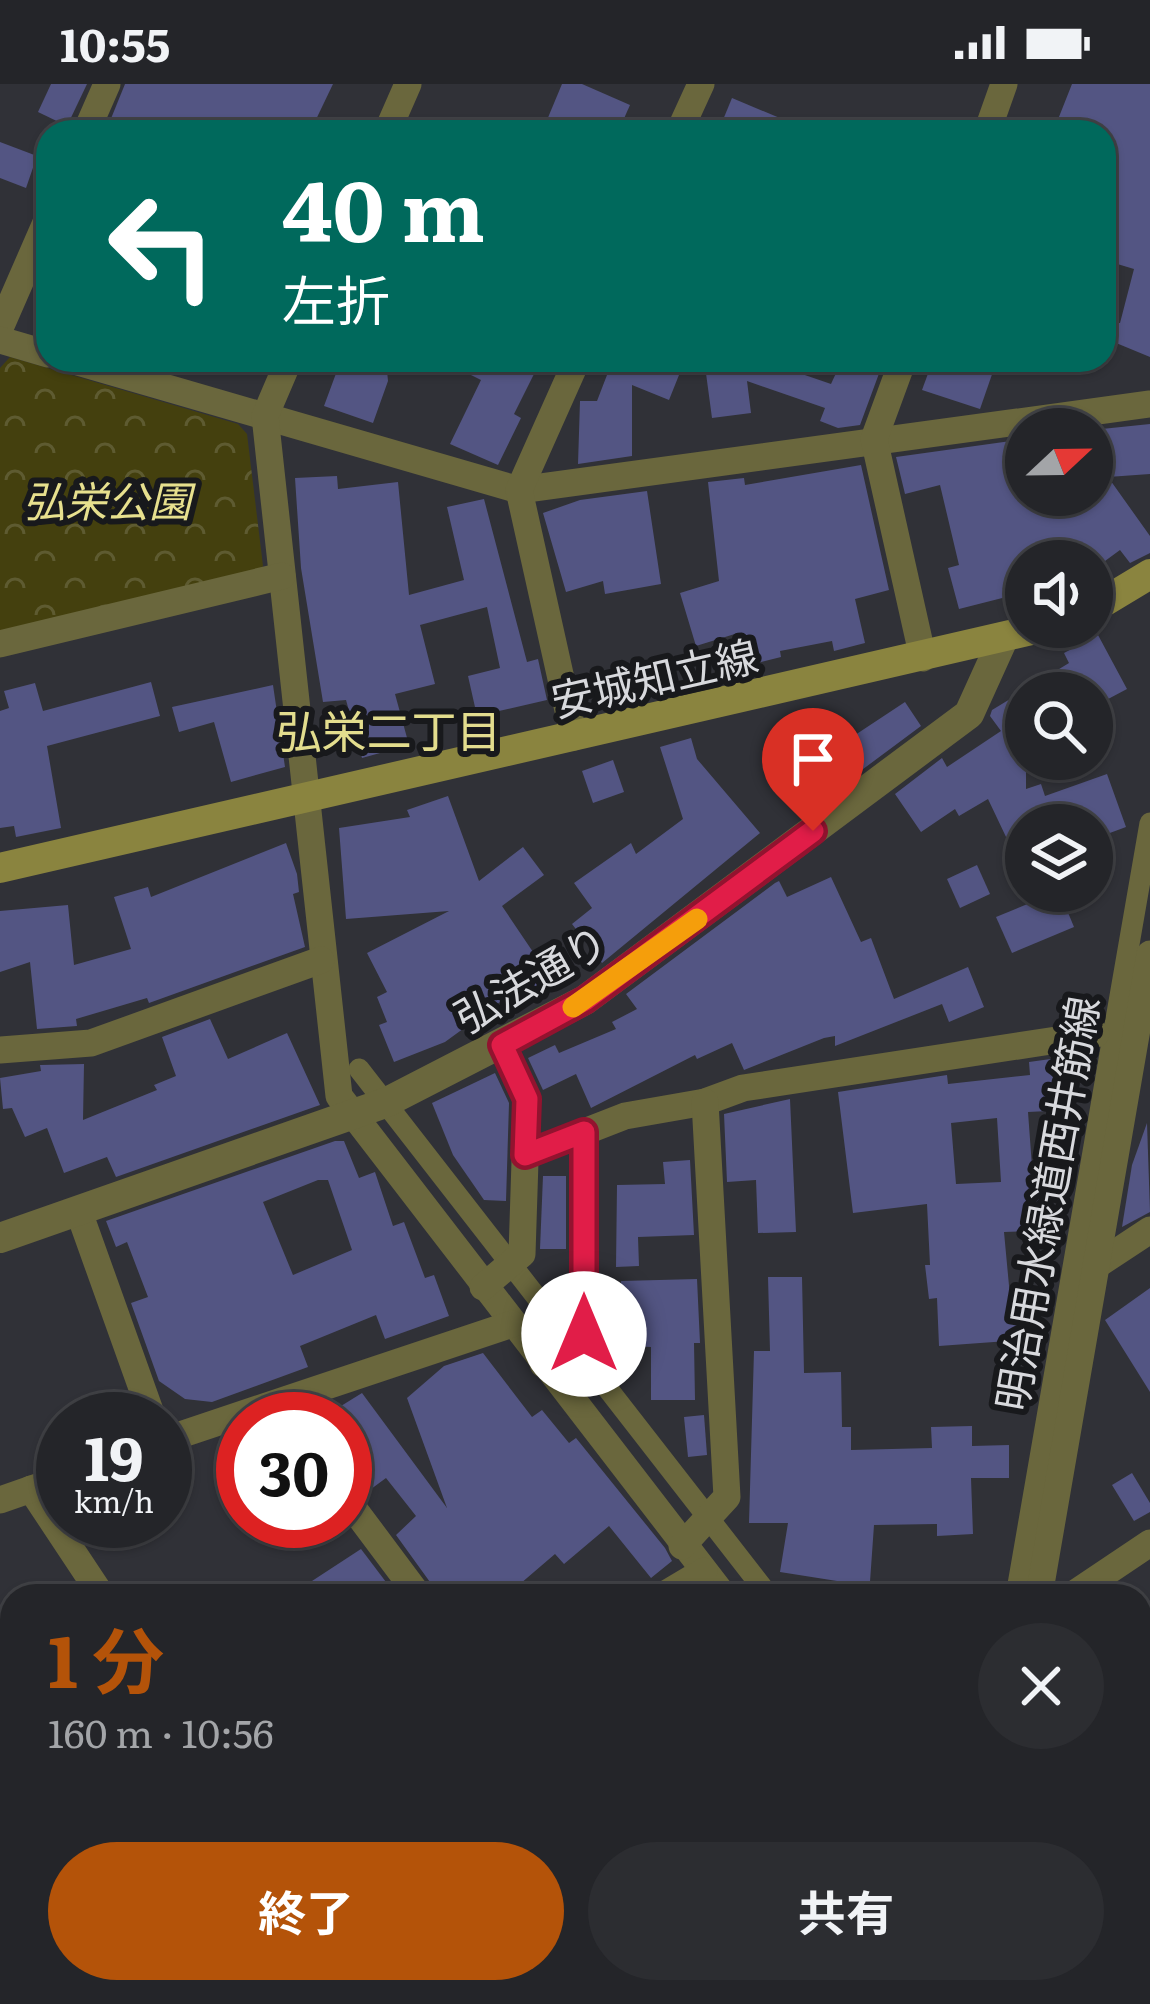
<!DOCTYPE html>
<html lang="ja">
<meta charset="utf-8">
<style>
:root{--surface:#242529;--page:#2c2d31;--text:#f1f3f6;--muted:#a3a5a8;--line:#414246;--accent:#b45309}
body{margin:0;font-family:Literata,"Noto Sans JP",serif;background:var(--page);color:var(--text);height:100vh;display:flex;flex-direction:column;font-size:45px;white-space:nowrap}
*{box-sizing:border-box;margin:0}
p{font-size:39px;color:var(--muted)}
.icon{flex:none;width:66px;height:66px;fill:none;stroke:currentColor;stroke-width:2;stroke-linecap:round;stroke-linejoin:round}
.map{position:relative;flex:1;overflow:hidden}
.drawer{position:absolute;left:0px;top:1500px;width:1152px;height:420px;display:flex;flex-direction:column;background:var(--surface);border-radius:36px 36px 0 0;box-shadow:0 3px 9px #0004,0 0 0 3px var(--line)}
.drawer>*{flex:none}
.top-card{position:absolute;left:36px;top:36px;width:1080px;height:252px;border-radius:36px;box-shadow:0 3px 9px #0004,0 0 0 3px var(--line);background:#00695c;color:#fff;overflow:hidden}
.needle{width:78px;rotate:68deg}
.fabs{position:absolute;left:1005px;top:324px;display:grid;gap:24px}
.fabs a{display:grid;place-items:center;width:108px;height:108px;border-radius:50%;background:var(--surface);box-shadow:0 3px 9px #0004,0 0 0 3px var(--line);font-size:60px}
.speed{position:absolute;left:36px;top:1308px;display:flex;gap:24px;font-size:60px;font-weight:700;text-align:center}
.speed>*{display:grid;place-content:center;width:156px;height:156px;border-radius:50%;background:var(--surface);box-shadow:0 3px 9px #0004,0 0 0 3px var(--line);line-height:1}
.speed small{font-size:30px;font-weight:400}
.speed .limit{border:18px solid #d22;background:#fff;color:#111}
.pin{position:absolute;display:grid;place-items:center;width:102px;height:102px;color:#fff;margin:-123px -51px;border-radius:50% 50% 50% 0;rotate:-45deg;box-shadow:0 0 12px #0007}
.pin .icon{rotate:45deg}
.me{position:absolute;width:132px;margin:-66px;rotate:0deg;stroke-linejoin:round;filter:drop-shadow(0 0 9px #0008)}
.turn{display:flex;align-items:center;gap:42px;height:252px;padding:0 48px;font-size:54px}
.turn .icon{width:156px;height:156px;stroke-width:2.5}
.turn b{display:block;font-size:84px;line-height:102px}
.round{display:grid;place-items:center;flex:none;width:126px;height:126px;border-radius:63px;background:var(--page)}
.overview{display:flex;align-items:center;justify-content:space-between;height:204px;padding:0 48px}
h1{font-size:72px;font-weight:700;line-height:90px;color:var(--accent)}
.primary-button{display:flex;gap:24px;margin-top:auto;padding:24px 48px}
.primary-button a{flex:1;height:138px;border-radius:72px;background:var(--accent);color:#fff;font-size:48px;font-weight:700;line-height:138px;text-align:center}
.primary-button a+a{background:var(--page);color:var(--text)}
.status{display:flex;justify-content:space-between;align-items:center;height:84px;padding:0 60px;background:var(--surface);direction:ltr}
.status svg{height:33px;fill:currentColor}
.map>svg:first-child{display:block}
</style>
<div class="status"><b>10:55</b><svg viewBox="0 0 49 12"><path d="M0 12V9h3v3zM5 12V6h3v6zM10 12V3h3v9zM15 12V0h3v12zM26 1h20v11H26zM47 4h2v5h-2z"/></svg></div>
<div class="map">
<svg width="1150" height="1920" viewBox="0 0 1150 1920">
<defs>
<pattern id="park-crowns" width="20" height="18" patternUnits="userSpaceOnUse" patternTransform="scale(3)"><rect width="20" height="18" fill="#44400e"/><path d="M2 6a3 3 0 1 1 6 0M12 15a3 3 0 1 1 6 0" fill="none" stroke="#5e5b31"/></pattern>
</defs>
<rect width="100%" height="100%" fill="#303137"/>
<!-- park -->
<g fill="url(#park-crowns)">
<path d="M10 273 238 340 247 350 263 482 255 491 0 552V284Z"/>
<path d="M455 1908H695L704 1920H437Z"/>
</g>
<!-- building -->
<g fill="#535583" fill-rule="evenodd">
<path d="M51 0H87L67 42 38 28Z"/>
<path d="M125 0H333L310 48H122L108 42Z"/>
<path d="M562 0H582L630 21 618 48H542Z"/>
<path d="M1072 0H1150V273L1104 254V239H1120L1134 185 1104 176V48H1053Z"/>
<path d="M732 14 813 48H718Z"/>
<path d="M0 58 37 72 26 104 0 94Z"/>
<path d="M354 276H386L388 297 373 339 324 322 338 284 349 288Z"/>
<path d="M441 276H541L514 330 521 334 498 381 450 360 481 296Z"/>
<path d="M595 276H685L669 316 632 301V372L578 380 580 317H597L607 291 592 285Z"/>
<path d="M699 276H761L831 300 842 276H884L860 341 838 344 820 337 825 324 747 297 751 329 712 334 705 282Z"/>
<path d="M933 276H997L980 325 922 306Z"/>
<path d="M1150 340V390L1108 393 1150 452V469L1130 479 1120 466 1105 477H1026V508L959 525 948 484 959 481 940 401 905 410 896 373 1018 356 1026 379V411H1092V346Z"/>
<path d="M861 381 889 506 855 515 865 559 834 567 832 557 780 567 781 573 745 582 738 549 696 562 680 509 719 497 708 398 744 394 745 401Z"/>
<path d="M337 392 338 405 398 398 409 511 464 496 447 423 484 415 527 578 538 575 547 616 477 632 468 592 500 584 487 523 420 541 435 600 395 610 409 661 362 674 346 616 323 618 301 484 295 394Z"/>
<path d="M647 407 661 500 605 510 603 497 566 508 543 429 580 416Z"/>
<path d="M1098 551 1127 605 1093 623 1092 609H1026V705L1041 700 1045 712 1107 690 1126 743 1099 753 1090 727 1050 741H1026L1007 755 988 715 959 732 955 725 921 748 895 710 942 674 947 683 1001 647 990 632 992 626 1069 579 1064 569Z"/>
<path d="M151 598 160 632 47 662 61 744 16 753 14 742 0 744V627L9 624 4 607 35 599 43 627Z"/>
<path d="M273 601 285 683 231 698 214 638 179 648 172 623Z"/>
<path d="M905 618 921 642 843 700 818 671 801 684 786 661 824 631 846 657Z"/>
<path d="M691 654 697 675 760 749 602 879 572 840 592 824 574 799 631 759 636 770 683 735 660 663Z"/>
<path d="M613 676 624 708 593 719 582 687Z"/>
<path d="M448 712 479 797 523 763 544 791 502 822 556 902 525 922 515 907 445 958 394 978 379 941 387 938 377 913 387 908 367 869 449 827 346 835 339 744 410 733 407 726Z"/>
<path d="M286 759 297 790 299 808 293 810 305 863 149 919 147 914 76 935 77 942 37 945 30 878 0 888V827L68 821 74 881 131 865 114 813 148 803 151 813Z"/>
<path d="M977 781 990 810 960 824 947 795Z"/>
<path d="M831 793 861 858 871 854 894 915 968 883 984 923 949 938 942 920 835 962V952L824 954 744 986 732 959 697 975 695 971 591 1024 576 990 543 1006 528 974 555 961 559 969 616 945 612 938 637 925 626 910 775 799 779 797 787 813Z"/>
<path d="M1059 807 1074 843 1012 869 996 833Z"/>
<path d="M210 935 228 975 287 949 320 1021 116 1093 107 1073 64 1089 47 1044 25 1053 12 1024 3 1025 0 994 41 987 40 981 84 980 83 1036 157 1006 154 1001 176 992 162 953Z"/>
<path d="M1065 973 1068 1026 1028 1028 1034 1110 1052 1109 1054 1146 1004 1148 1011 1223H1035V1255L939 1262 937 1214 929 1215 925 1181H930L927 1120 853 1129 838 1008 947 991 948 1000 1030 991 1029 978ZM997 1034 1001 1098 956 1100 951 1039Z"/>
<path d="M495 989 509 1019 506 1117 484 1116 453 1071 432 1019Z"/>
<path d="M790 1015 796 1148 758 1149 756 1096 727 1098 724 1030Z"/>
<path d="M1147 1039 1150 1128 1122 1143 1132 1081Z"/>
<path d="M335 1057H344L359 1094 375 1088 393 1142 404 1138 425 1194 434 1191 449 1232 385 1255 376 1231 300 1262 308 1283 212 1318 185 1315 159 1297 131 1219 148 1213 127 1158 116 1163 106 1137ZM318 1096H328L352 1166 293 1191 263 1118Z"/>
<path d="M690 1076 694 1151 638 1153 639 1182 616 1183 617 1101 665 1100 663 1078Z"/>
<path d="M543 1092H566V1165H540Z"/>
<path d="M768 1193H802L804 1289 841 1288 842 1343H851V1366L932 1364 931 1343 972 1342V1362L1009 1361V1394H971L973 1450 937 1452V1440L874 1441 869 1512 836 1509 837 1497 780 1488 788 1439H749L754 1267H770Z"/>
<path d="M697 1195 700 1259H694L695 1316H651V1263L630 1262 631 1220 621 1219V1197Z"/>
<path d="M1150 1204V1308L1105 1236Z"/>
<path d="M483 1269 532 1333 542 1326 569 1359 576 1354 665 1464 672 1477 651 1494 609 1442 564 1480 555 1470 506 1512H441L435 1505 396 1451 416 1432 386 1394 367 1408 345 1379V1335H320L362 1309 447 1424 407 1314 444 1282Z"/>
<path d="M704 1331 707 1371 688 1373 684 1333Z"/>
<path d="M1132 1389 1150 1419V1428L1134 1437 1112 1401Z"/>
<path d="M361 1465 392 1506 383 1512H289Z"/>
</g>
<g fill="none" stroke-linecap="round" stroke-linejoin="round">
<!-- pedestrian -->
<g stroke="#6a673d" stroke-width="21">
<path d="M359 985 769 1512"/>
<path d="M1016 1512 1150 739"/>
<path d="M1073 1908 1082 1920"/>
</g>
<!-- minor -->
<g stroke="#6a673d" stroke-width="27">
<path d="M86 48 107 0"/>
<path d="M387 48 408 0"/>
<path d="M679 48 701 0"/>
<path d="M987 48 1004 0"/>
<path d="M0 244 48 134"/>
<path d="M0 256 48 270"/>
<path d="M71 276 519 406 1150 320"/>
<path d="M289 276 265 332 339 1012 724 1512"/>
<path d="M903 276 874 355 923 574"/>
<path d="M0 560 282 492"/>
<path d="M574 653 519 406 577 276"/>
<path d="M0 966 91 959 321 876"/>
<path d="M525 1071 625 1032 705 1018 743 1004 1096 950"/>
<path d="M79 1128 153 1335"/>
<path d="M1097 1181 1150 1146"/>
<path d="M483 1203 522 1170 527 1015 502 961"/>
<path d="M543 1280 584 1250V1048"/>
<path d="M165 1356 512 1240"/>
<path d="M31 1405 102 1512"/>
<path d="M345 1413 419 1512"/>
<path d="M0 1416 63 1394"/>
<path d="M682 1462 727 1413 705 1018"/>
<path d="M662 1512 704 1487"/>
<path d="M1039 1512 1150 870"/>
<path d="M1071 1512 1150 1459"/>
<path d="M1140 1784 1150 1778"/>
<path d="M368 1908 376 1920"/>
<path d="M708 1908 716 1920"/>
<path d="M1096 1908 1105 1920"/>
<path d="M0 1913 12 1906"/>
<path d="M421 1920 439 1908"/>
<path d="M812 1920 830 1908"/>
</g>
<!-- tertiary -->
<g stroke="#6a673d" stroke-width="30">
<path d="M0 1154 385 1019 585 916 969 630 1003 555"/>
<path d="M0 1767 12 1785"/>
<path d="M95 1908 103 1920"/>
</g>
<!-- secondary -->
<g stroke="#8a843f" stroke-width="30">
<path d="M1092 525 1150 490"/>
<path d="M0 784 1045 543"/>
</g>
</g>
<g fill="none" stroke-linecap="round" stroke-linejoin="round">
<!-- route casing -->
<g stroke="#92132f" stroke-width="30">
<path id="route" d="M584 1250V1048L525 1071 527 1015 502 961 585 916 813 747"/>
</g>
<!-- route -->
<use href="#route" stroke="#e11d48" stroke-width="21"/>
<!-- slow -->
<path stroke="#f59e0b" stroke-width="21" d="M573 923 697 835"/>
</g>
<g text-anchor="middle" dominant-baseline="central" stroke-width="12" stroke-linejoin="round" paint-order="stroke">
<!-- park labels -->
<g font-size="42" font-style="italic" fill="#e7e08e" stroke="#18191c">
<text x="107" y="415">弘栄公園</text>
</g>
<!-- street labels -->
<g font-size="42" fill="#d8d9dd" stroke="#18191c">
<text transform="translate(654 592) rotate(-13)">安城知立線</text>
<text transform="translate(530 893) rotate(-30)">弘法通り</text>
<text transform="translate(1045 1119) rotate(-80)">明治用水緑道西井筋線</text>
</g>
<!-- neighbourhood labels -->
<g font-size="45" fill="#e3dd8e" stroke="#18191c">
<text x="389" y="644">弘栄二丁目</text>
</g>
</g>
</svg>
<div class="fabs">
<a><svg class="needle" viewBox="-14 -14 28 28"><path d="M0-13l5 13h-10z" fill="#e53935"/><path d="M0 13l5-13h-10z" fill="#a3a5a8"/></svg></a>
<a><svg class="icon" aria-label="sound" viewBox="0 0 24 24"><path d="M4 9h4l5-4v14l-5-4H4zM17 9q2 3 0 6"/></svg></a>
<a><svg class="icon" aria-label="search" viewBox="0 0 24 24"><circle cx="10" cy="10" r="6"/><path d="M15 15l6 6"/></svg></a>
<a><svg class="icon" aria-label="layers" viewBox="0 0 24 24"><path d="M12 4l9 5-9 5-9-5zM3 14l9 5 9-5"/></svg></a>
</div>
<div class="speed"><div>19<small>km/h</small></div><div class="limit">30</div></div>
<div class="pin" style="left:813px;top:747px;background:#d93025"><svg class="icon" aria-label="arrive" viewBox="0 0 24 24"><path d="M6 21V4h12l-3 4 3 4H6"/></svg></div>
<svg class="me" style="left:584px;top:1250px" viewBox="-20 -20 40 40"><circle r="19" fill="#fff"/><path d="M0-13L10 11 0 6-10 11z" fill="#e11d48"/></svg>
<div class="top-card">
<div class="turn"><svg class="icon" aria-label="left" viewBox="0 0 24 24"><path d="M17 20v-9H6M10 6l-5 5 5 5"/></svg><div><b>40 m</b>左折</div></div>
</div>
<section class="drawer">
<div class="overview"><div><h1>1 分</h1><p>160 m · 10:56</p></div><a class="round"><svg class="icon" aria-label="close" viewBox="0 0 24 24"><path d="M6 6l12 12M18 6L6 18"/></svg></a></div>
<div class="primary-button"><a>終了</a><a>共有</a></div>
</section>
</div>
